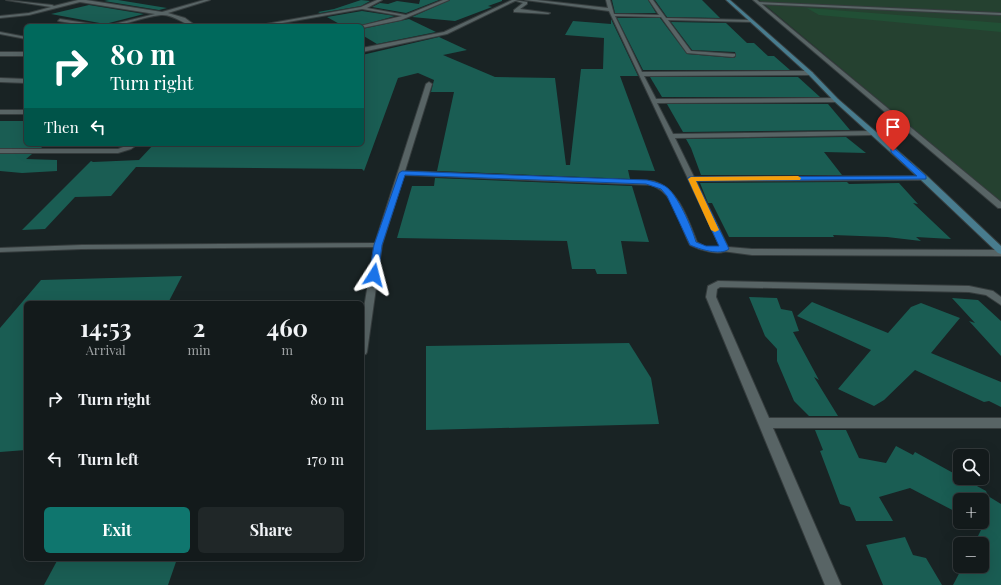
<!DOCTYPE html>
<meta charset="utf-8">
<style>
:root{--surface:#131a1b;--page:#202728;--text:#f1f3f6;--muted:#9da1a3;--line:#32383a;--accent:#0f766e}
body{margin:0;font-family:"Playfair Display",serif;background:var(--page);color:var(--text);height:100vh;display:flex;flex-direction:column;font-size:15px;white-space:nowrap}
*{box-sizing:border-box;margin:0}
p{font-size:13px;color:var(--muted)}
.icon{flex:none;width:22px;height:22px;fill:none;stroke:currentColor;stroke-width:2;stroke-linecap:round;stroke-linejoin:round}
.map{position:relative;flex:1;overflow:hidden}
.side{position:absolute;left:24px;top:301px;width:340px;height:260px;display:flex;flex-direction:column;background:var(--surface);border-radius:6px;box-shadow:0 4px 16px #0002,0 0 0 1px var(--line)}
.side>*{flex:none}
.guide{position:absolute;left:24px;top:24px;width:340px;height:122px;border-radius:6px;box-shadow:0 4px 16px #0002,0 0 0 1px var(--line);background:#00695c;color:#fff;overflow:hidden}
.fabs{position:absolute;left:953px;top:449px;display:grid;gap:8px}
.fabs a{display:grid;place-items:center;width:36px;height:36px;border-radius:6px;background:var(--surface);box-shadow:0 4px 16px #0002,0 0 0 1px var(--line);font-size:20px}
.pin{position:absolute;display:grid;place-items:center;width:34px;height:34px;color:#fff;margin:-41px -17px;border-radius:50% 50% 50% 0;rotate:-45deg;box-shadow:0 0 4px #0007}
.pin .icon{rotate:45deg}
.me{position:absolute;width:44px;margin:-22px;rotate:9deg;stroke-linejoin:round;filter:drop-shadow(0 0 3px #0008)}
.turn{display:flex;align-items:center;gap:14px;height:84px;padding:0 20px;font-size:18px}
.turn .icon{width:52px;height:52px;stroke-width:2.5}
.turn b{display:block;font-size:28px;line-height:34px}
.then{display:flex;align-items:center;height:38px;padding:0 20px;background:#0003;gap:8px;font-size:15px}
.eta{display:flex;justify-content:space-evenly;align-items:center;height:68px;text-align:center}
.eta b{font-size:24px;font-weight:700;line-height:28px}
.button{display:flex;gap:8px;margin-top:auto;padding:8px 20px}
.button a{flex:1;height:46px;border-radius:6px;background:var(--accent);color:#fff;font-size:16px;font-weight:700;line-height:46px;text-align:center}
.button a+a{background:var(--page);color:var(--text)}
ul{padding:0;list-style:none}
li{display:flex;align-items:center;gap:12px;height:60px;padding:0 20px}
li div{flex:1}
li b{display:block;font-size:15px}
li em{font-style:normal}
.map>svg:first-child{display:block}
</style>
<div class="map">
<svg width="1001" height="585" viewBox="0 0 1001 585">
<rect width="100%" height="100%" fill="#192324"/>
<!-- green -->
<path fill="#254130" d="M759 0H1001V202Z"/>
<!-- forest -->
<path fill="#214f35" d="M807 8 1001 23V32L819 15Z"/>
<!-- building -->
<g fill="#1a5d53">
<path d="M109 0H118L167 8 159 10 104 1Z"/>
<path d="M361 0 370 1 361 6 320 13 318 12 334 9Z"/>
<path d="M420 0H439L406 13 372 7 380 3 388 4 397 1 419 4Z"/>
<path d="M450 0H502V1L488 6 492 7 455 21 412 17Z"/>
<path d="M612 0H648L656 13H615Z"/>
<path d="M655 0H702L720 18 667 17Z"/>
<path d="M89 5 144 14 105 24 51 14Z"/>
<path d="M362 11 395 16 359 26H343L327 17Z"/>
<path d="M617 18H660L687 54 734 58 736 56 735 52 692 50 671 22 726 23 747 43H754L768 56H774L790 70H643Z"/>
<path d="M409 19 436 32 377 44 362 35V29Z"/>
<path d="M611 19 638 76H620L655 171 628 170 630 179 437 171 454 92H431L434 80 418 73 398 78 364 171 362 169 136 167 111 196 75 197 45 229 22 230 91 161 93 162 139 160 154 144H362V55L439 37 467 50 443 55 495 77 555 78 566 165H570L581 69H603L604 38 565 35 573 21 611 24Z"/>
<path d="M650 77H798L820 97H662Z"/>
<path d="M667 104H828L850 130 683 132Z"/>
<path d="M0 121H26V144H46L41 148H0Z"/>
<path d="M846 137 866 153 824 152 842 175H701L691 148 686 139Z"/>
<path d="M0 154H32L26 159 57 160V171L22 173 0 171Z"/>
<path d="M435 178 632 186 649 242 621 241 627 274H597L595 269H572L567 241 397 238 412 186H434Z"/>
<path d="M847 182 849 184 899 183 918 204 913 203 951 239 916 237 921 241 887 237 833 235 834 237H729L712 203H708L700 183Z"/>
<path d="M182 276 168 303H26V450L0 452V328L41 280Z"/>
<path d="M749 297 777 298 781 309 792 311 799 331 793 332 819 380 814 377 838 416H809L794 401 777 361V349L765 336Z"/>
<path d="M952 298 978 300 1001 321V356L969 321 975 323Z"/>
<path d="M812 302 888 333 911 307 921 303 960 318 931 353 1001 382V407L989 401 984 402 915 370 884 400 874 406 838 389 871 350 797 316Z"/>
<path d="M629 343 651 378 659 424 426 430V346Z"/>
<path d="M815 430H846L859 458 886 463 896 446 913 455 915 452 986 491 988 496 1001 504V585H953L963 566H982V544H974L983 526 975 522H982V500H960V514L910 488 879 497 893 521H856L850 507 840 504 820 451 823 450Z"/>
<path d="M905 537 913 555 926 558 942 585H883L866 545Z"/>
<path d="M58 559H177L168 585H44Z"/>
</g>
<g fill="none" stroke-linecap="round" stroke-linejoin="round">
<!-- lane casing -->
<g stroke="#363d3e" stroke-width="2">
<g id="lane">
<path d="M513 0 527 2V4L520 9 550 13 548 14 514 12V10L523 3Z"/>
<path d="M757 2 1001 13V15L758 4Z"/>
<path d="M429 82 432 84 405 171 653 181C678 188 688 219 697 242L706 247H725L729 249C720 257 700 250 690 245 679 225 676 193 651 185L404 175 382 245 367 352 366 354 362 355V320L374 247 82 249 0 252V248L82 245 375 243 426 84Z"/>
<path d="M131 144H138L131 149 118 153H0V149H118Z"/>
</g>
</g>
<!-- street casing -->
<g stroke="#363d3e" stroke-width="2">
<g id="street">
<path d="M6 0 52 5 54 6 78 0H86L162 12 204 0H210L168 13 185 18 196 26C184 26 175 14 161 15 142 17 125 26 106 26L155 14 80 2 29 15 0 18V16L29 13 51 7Z"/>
<path d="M377 0H382L367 8 406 15 443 0H449L401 20 362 28V26H360L402 16 362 9 265 26H255L361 7Z"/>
<path d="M512 0H517L447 34 362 52V48L444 32Z"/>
<path d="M525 0H537L608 8 606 0H610L614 14 659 15 649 0H653L666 18 751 20 753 21 751 22 668 20 691 51 735 54V56L733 57 687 53 661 17 615 16 642 72 810 71 813 73 810 75 644 76 656 99 836 98 839 100 836 102 657 103 673 134 873 131 876 133 873 135 675 138 694 177 924 176 928 178 924 180 696 181 728 247 752 249 1001 250V256L752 255 722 251 609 11Z"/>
<path d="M753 0H757L1001 202V208H998Z"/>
<path d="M60 19 99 25 101 26H90L58 21Z"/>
<path d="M0 32 26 37V39L0 34Z"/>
<rect x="0" y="52" width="26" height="4"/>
<path d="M0 78 26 79V83L0 82Z"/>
<rect x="0" y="110" width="26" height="4"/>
<path d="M718 281 969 286 993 291 1001 297V305L986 295 969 292 720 287 717 289 716 297 769 418H1001V428H773L841 585H825L706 297 708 286Z"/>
</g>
</g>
<!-- secondary casing -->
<g stroke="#363d3e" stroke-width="2">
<path id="secondary" d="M726 0H730L812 72 838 99 927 176 1001 246V254L998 253 921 180 834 101 808 74Z"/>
</g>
<!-- lane -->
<use href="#lane" fill="#586465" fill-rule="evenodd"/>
<!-- street -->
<use href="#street" fill="#586465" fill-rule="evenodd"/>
<!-- secondary -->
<use href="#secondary" fill="#487c8e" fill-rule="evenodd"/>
</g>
<!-- route -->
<path fill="#1a73e8" stroke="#114b97" d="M891 149H895L926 176V179L696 181 729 249C720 256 699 249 690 245L667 196 661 189 646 184 405 175 382 245 378 275 374 278 369 275 374 245 399 173 402 171 647 180C652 181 660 183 665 186 677 193 692 228 696 242L706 246H719L688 179 689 177 917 176 891 152Z"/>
<!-- slow -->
<path fill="#f59e0b" d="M798 176 801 178 800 180 696 181 719 230 715 232 711 230 688 179 691 177Z"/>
</svg>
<div class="fabs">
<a><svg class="icon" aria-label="search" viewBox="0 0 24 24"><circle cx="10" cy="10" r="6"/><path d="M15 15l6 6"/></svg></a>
<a>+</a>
<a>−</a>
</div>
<div class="pin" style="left:893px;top:151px;background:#d93025"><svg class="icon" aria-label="arrive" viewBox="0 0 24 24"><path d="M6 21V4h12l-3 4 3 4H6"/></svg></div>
<svg class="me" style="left:374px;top:275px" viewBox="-20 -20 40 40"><path d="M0-17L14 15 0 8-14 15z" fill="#1a73e8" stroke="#fff" stroke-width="4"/></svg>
<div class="guide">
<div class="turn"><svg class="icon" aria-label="right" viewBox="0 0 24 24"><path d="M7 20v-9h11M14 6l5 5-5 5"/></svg><div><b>80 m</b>Turn right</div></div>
<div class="then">Then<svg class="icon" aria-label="left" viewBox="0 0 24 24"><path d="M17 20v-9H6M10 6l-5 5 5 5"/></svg></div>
</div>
<section class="side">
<div class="eta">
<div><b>14:53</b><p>Arrival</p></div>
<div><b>2</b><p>min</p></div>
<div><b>460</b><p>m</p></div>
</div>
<ul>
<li><svg class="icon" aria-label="right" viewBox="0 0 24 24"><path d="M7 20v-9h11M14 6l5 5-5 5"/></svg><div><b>Turn right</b></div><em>80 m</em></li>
<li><svg class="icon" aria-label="left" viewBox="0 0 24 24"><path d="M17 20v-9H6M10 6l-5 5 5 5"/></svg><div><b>Turn left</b></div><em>170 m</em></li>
</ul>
<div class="button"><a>Exit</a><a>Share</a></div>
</section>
</div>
